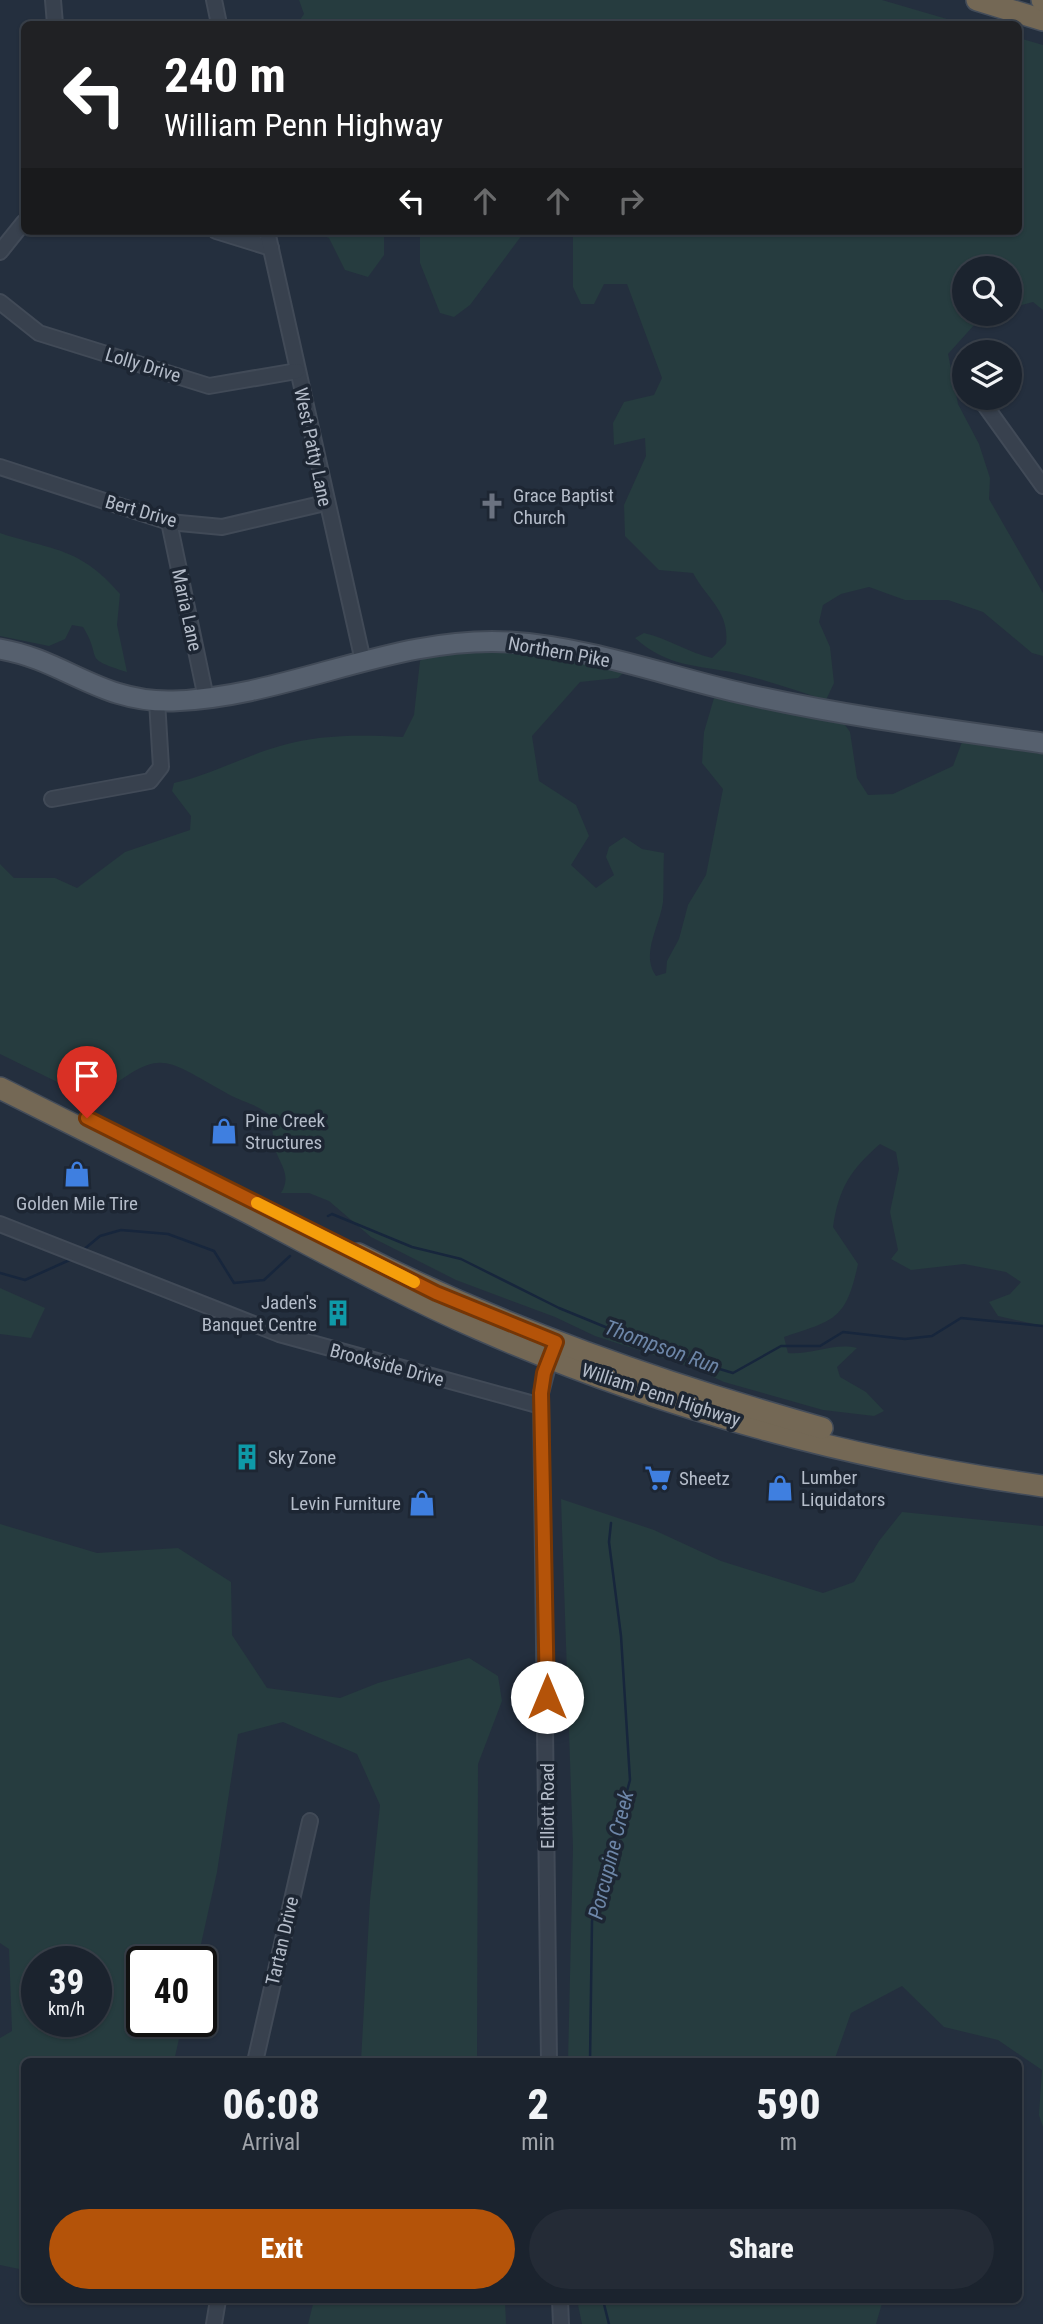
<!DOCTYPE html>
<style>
:root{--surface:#1b232e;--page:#242b36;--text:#f1f3f6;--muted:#a0a4aa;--line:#39404a;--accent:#b45309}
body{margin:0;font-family:"Roboto Condensed",sans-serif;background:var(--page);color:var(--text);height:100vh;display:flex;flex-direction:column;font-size:26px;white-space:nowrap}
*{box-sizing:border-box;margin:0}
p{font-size:23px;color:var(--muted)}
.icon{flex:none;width:38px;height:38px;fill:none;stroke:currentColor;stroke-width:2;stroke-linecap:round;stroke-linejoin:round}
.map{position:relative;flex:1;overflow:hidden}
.details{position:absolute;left:21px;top:2058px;width:1001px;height:245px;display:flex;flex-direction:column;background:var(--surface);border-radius:10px;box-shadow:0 2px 5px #0004,0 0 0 2px var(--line)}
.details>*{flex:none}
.hud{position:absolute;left:21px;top:21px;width:1001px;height:214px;border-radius:10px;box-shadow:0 2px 5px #0004,0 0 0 2px var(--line);background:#202124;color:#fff;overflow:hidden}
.buttons{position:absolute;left:952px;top:256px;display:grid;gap:14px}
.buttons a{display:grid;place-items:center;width:70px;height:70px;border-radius:50%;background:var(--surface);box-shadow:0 2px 5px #0004,0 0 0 2px var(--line);font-size:35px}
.speed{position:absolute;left:21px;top:1946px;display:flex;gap:14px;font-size:35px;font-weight:700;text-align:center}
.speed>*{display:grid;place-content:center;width:91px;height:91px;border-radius:50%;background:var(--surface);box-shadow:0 2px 5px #0004,0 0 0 2px var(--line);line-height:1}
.speed small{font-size:18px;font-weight:400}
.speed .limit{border:4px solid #111;border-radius:10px;background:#fff;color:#111}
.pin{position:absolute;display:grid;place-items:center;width:60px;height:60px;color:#fff;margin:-72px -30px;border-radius:50% 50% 50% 0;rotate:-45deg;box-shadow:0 0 7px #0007}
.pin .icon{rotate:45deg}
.me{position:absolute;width:77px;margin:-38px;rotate:0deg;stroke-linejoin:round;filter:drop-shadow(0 0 5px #0008)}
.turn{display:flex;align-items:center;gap:24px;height:147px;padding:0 28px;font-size:32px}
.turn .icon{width:91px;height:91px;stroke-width:2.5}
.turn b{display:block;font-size:49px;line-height:60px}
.lanes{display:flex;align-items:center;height:66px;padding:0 28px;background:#0003;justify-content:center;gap:35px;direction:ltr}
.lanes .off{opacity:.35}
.eta{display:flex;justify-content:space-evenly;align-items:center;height:119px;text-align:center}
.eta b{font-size:42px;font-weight:800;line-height:49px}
.button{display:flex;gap:14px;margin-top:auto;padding:14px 28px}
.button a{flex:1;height:80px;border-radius:42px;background:var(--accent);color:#fff;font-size:28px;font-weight:800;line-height:80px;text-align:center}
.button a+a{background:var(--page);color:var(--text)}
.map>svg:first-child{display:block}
</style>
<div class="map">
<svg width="1043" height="2324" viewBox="0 0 1043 2324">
<rect width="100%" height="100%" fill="#242f3e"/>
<!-- green -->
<g fill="#263c3f" fill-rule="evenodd">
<path d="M299 0H882L964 24H297L304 14Z"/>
<path d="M1019 38 1043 45V310L1033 302 1010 308V268H964V313H997L975 324 948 354 958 404 979 444 990 478 989 499 1043 593V656L1032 653 983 612 948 600H905L869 587 841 594 823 605 819 622 830 647 834 683 826 700C797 691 767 680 736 673 697 665 667 667 635 638L644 633C669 639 687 652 712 658L726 644C730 612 707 599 693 573L659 570 625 536 624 505 646 456 645 438 614 445 613 423 624 402 654 395 662 378 627 284H604L594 304H581L573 287V231H1018Z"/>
<path d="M312 231H384V255L368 277 345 270 329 238Z"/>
<path d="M420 231H525L470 305 454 317 440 313 420 263Z"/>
<path d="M0 533C54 551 80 547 120 594L117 625 127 672C80 657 104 661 83 627L72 625 65 639 49 646 0 636Z"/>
<path d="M483 649 556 656 625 671 618 678 580 682 532 736 539 781 576 805 589 836 571 865 596 888 614 875 606 857 609 847 624 837 642 849 664 853C663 869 664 886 663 902 660 926 640 954 656 976L666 973 667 961 679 939 688 905 706 875 723 789 702 763 704 732 714 698 843 722 850 732 857 778 868 795 893 794 953 766 962 742 1043 754V1326L998 1316 989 1302 1010 1294 1021 1282 1006 1272 964 1264 911 1270 891 1259 898 1250 890 1212 899 1169 896 1152 880 1144C850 1170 839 1188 833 1227L858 1264C846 1320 835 1320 784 1337L788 1353C811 1355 835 1342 857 1348L837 1367 840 1377 866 1392 884 1411 874 1416 823 1410 724 1382 694 1368 595 1336 555 1317 456 1280 371 1237 329 1201 309 1193H281C293 1174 278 1163 274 1145 272 1135 273 1126 271 1116 255 1103 244 1103 228 1094 158 1055 162 1048 94 1100L0 1054V864L14 878H55L77 888 125 852 190 830 191 816 172 791 174 783C211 775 244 756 280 746 321 734 361 735 403 737L414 715 420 661 429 654Z"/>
<path d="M0 1288 45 1308 31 1338 0 1334Z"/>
<path d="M561 1499 654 1530 721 1561 823 1593 854 1582 879 1541 902 1512 1043 1526V2127L1039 2115 1042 2070 998 2040 944 2027 902 1986 851 2013 834 2061H568L573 1848Z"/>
<path d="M0 1524 97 1553 178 1548 231 1582 232 1635 267 1688 340 1698 378 1683 469 1658 498 1676 502 1701 478 1764 477 2061H361L370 1900 380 1805 357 1754 283 1722 238 1734 217 1872 197 1962H142V2021H183L174 2061 24 2062V2270L0 2265V2038L12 2031 9 1949 0 1943ZM37 1962H96V2021H37Z"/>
<path d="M314 2300H505L506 2324H308Z"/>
<path d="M577 2300H883L876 2324H582Z"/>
</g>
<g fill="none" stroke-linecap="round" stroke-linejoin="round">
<!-- stream -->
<g stroke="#17263c" stroke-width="2.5">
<path d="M328 1216 332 1214 412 1247 461 1259 559 1308 676 1356 733 1373 781 1346H820L843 1332 905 1339 932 1336 961 1318 1043 1326"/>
<path d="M82 1251 100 1236 121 1230 168 1234 214 1251 234 1283 264 1280 290 1256"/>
<path d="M0 1273 25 1280 74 1258"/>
<path d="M590 2062 592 1921 630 1780 621 1636 609 1542 611 1523"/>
<path d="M603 2300 609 2324"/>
</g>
<!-- minor casing -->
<g stroke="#414a57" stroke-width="18">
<g id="minor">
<path d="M53 0 55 24"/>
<path d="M214 0 219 24"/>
<path d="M216 231 271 248"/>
<path d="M267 231 363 661"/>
<path d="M0 252 24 222"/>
<path d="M0 302 39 333 209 386 297 371"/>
<path d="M979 397 1043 486"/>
<path d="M0 467 169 522 222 527 325 503"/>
<path d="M169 522 206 698"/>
<path d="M52 799 150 781 161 767 157 701"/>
<path d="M0 1224 279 1334 541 1406"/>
<path d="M255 2062 310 1821"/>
<path d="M549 2062 541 1393 552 1351"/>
<path d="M560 2300 561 2324"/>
<path d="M214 2324 218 2300"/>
</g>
</g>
<!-- major casing -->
<g stroke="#414a57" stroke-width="23">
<path id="major" d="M0 649C65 660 100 703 173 701 288 697 394 635 510 642 590 647 669 677 746 694 844 716 944 729 1043 743"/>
</g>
<!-- highway casing -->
<g stroke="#434c59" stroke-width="24">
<g id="highway">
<path d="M977 0 1043 20"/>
<path d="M1042 0H1043"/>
<path d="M0 1088C82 1129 165 1170 247 1212 324 1252 399 1294 479 1329 657 1407 851 1460 1043 1486"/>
<path d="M358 1254C506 1329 662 1383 822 1428"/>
</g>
</g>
<!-- minor -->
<use href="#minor" stroke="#38414e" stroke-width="14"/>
<!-- major -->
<use href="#major" stroke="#56606e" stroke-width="19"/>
<!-- highway -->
<use href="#highway" stroke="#746855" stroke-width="21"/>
</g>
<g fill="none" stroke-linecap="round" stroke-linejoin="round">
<!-- route casing -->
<g stroke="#753606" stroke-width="18">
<path id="route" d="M87 1118 436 1293 556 1342 544 1373 541 1393 547 1697"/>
</g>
<!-- route -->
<use href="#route" stroke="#b45309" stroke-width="12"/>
<!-- slow -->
<path stroke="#f59e0b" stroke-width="12" d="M257 1203 414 1282"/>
</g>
<!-- icons -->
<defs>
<g id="church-bare" transform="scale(2.1)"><path d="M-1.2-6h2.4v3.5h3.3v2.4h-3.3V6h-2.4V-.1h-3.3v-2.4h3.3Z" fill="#6b7280" stroke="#1d2633" stroke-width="2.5" paint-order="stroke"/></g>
<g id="shop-bare" transform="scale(2.1)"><path d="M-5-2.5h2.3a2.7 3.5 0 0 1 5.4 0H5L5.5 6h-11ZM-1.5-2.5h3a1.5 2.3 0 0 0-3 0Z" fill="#3f7fe0" stroke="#1d2633" stroke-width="2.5" paint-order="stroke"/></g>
<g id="building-bare" transform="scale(2.1)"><path d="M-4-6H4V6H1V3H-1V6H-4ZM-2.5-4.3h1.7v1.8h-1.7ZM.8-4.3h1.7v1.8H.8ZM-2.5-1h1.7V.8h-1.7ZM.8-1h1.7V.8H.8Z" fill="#0f9aa8" stroke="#1d2633" stroke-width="2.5" paint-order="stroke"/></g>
<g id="supermarket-bare" transform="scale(2.1)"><path d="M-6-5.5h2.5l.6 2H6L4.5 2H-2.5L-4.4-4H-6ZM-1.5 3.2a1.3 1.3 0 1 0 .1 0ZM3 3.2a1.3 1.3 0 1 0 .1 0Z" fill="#3f7fe0" stroke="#1d2633" stroke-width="2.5" paint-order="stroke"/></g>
</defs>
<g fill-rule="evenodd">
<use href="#church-bare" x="492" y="506"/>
<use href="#shop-bare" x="224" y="1131"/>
<use href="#shop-bare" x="77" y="1174"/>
<use href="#building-bare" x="338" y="1313"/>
<use href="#building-bare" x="247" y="1457"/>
<use href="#supermarket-bare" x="658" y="1478"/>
<use href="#shop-bare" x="780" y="1488"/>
<use href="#shop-bare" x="422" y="1503"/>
</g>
<g text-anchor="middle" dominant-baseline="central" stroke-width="7" stroke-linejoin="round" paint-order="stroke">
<!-- street labels -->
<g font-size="19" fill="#b4bcc9" stroke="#1d2633">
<text transform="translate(143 365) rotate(17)">Lolly Drive</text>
<text transform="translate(313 447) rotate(78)">West Patty Lane</text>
<text transform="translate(141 511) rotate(16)">Bert Drive</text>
<text transform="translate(187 610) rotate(78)">Maria Lane</text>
<text transform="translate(559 652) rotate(10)">Northern Pike</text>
<text transform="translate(387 1365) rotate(15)">Brookside Drive</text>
<text transform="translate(661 1395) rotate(18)">William Penn Highway</text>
<text transform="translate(547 1806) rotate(-90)">Elliott Road</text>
<text transform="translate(282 1941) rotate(-77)">Tartan Drive</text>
</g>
<!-- poi labels -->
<g font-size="19" fill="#b4bcc9" stroke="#1d2633" text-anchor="start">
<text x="513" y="495">Grace Baptist<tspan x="513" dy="22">Church</tspan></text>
<text x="245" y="1120">Pine Creek<tspan x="245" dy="22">Structures</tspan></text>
<text x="77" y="1203" text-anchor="middle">Golden Mile Tire</text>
<text x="317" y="1302" text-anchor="end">Jaden's<tspan x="317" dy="22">Banquet Centre</tspan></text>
<text x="268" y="1457">Sky Zone</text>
<text x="801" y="1477">Lumber<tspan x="801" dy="22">Liquidators</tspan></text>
<text x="679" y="1478">Sheetz</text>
<text x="401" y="1503" text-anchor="end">Levin Furniture</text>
</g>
<!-- water labels -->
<g font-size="21" font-style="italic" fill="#6d86a8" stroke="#1d2633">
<text transform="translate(662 1347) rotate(20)">Thompson Run</text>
<text transform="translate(611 1855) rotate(-76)">Porcupine Creek</text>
</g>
</g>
</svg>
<div class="buttons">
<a><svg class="icon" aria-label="search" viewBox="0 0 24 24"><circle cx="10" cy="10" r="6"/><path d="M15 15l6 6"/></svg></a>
<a><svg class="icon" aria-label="layers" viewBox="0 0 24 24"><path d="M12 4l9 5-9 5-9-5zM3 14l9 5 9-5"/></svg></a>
</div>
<div class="speed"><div>39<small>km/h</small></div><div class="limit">40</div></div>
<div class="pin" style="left:87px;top:1118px;background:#d93025"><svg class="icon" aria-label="arrive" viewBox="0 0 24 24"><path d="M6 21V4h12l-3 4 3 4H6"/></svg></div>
<svg class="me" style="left:547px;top:1697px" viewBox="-20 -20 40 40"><circle r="19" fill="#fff"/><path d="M0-13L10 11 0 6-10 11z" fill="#b45309"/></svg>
<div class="hud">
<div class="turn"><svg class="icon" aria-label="left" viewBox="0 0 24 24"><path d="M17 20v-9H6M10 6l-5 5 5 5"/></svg><div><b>240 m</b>William Penn Highway</div></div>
<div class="lanes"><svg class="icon" aria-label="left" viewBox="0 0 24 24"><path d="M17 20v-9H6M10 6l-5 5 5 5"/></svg><svg class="icon off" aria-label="ahead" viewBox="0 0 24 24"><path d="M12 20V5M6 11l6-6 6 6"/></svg><svg class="icon off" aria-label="ahead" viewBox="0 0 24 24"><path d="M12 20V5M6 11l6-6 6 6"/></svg><svg class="icon off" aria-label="right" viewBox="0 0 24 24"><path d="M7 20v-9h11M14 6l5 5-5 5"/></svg></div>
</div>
<section class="details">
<div class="eta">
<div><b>06:08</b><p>Arrival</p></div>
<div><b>2</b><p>min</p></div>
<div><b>590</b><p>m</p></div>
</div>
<div class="button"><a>Exit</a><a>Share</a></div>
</section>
</div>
